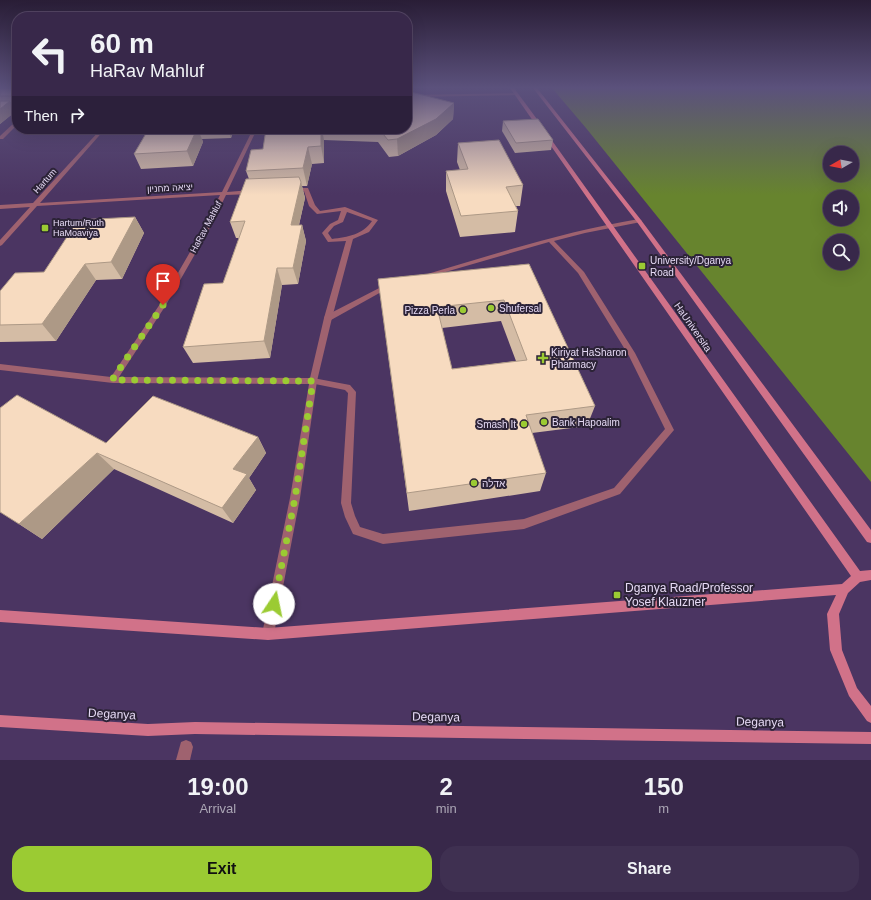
<!DOCTYPE html>
<meta charset="utf-8">
<style>
:root{--surface:#38284a;--page:#3f3051;--text:#f1f3f6;--muted:#aba6b5;--line:#524462;--accent:#9bcb33}
body{margin:0;font-family:Helvetica,Heebo,sans-serif;background:var(--page);color:var(--text);height:100vh;display:flex;flex-direction:column;font-size:15px;white-space:nowrap}
*{box-sizing:border-box;margin:0}
p{font-size:13px;color:var(--muted)}
.icon{flex:none;width:22px;height:22px;fill:none;stroke:currentColor;stroke-width:2;stroke-linecap:round;stroke-linejoin:round}
.map{position:relative;height:760px;overflow:hidden}
.drawer{display:flex;flex-direction:column;background:var(--surface);flex:1}
.drawer>*{flex:none}
.hud{position:absolute;left:12px;top:12px;width:400px;height:122px;border-radius:16px;box-shadow:0 4px 16px #0002,0 0 0 1px var(--line);background:#38284a;color:var(--text);overflow:hidden}
.needle{width:26px;rotate:261deg}
.controls{position:absolute;left:823px;top:146px;display:grid;gap:8px}
.controls a{display:grid;place-items:center;width:36px;height:36px;border-radius:50%;background:var(--surface);box-shadow:0 4px 16px #0002,0 0 0 1px var(--line);font-size:20px}
.pin{position:absolute;display:grid;place-items:center;width:34px;height:34px;color:#fff;margin:-41px -17px;border-radius:50% 50% 50% 0;rotate:-45deg;box-shadow:0 0 4px #0007}
.pin .icon{rotate:45deg}
.me{position:absolute;width:44px;margin:-22px;rotate:11deg;stroke-linejoin:round;filter:drop-shadow(0 0 3px #0008)}
.turn{display:flex;align-items:center;gap:14px;height:84px;padding:0 12px;font-size:18px}
.turn .icon{width:52px;height:52px;stroke-width:2.5}
.turn b{display:block;font-size:28px;line-height:34px}
.then{display:flex;align-items:center;height:38px;padding:0 12px;background:#0003;gap:8px;font-size:15px}
.eta{display:flex;justify-content:space-evenly;align-items:center;height:68px;text-align:center}
.eta b{font-size:24px;font-weight:700;line-height:28px}
.cta{display:flex;gap:8px;margin-top:auto;padding:8px 12px}
.cta a{flex:1;height:46px;border-radius:16px;background:var(--accent);color:#111;font-size:16px;font-weight:700;line-height:46px;text-align:center}
.cta a+a{background:var(--page);color:var(--text)}
.map>svg:first-child{display:block}
</style>
<div class="map">
<svg width="871" height="760" viewBox="0 0 871 760">
<rect width="100%" height="100%" fill="#4b3562"/>
<!-- forest -->
<path fill="#67842e" fill-rule="evenodd" d="M552 88H871V482L586 128ZM830 153H852V175H830ZM830 197H852V219H830ZM830 241H852V263H830Z"/>
<g fill="none" stroke-linecap="round" stroke-linejoin="round">
<!-- lane -->
<g fill="#9f626f" fill-rule="evenodd">
<path d="M639 219 642 221 641 222 585 233 554 241 584 272 635 353 674 430 620 494 524 529 383 544 353 534 345 517 341 503 348 393 345 390 310 383 309 381 310 379 313 378 350 385 356 392 351 503 355 516 360 527 383 534 524 519 614 488 665 429 629 356 578 273 549 242 428 277 426 278 423 276 424 275C495 254 566 231 639 219Z"/>
<path d="M387 284H391L392 286 331 320H328L324 318 325 316Z"/>
</g>
<!-- street -->
<g fill="#9f626f" fill-rule="evenodd">
<path d="M518 93 517 95 407 97V95Z"/>
<path d="M17 107V109L0 110V108Z"/>
<path d="M15 122H17V125L3 139H0V136Z"/>
<path d="M101 129H105L40 203 222 192 252 131 254 130 256 131 227 192 251 190 254 192 251 194 226 195 211 226 166 305 119 377 310 378 324 318 346 241 328 242 322 233 330 224 338 220 341 211 317 214 309 206 304 191 292 192 289 190 292 188H308L315 205 320 211 345 207 378 220 369 232 353 239 332 318 317 381 300 498 274 634 272 638 268 640 264 638 262 634 290 498 309 384 113 383 0 370V364L111 377 160 304 205 226 220 195 37 206 2 245 0 246V240L30 207 0 209V205L33 203ZM347 212 372 221C362 235 348 237 332 239L328 233 334 226 343 222Z"/>
<path d="M186 740 191 742 193 747 190 760H176L181 742Z"/>
</g>
<!-- secondary -->
<g fill="#d17289" fill-rule="evenodd">
<path d="M510 88H514L542 126V128H538Z"/>
<path d="M533 88H537L641 220 871 530V543L867 542 637 222Z"/>
<path d="M546 135H548L860 571 871 570V580L860 582 848 593 839 614 842 650 857 688 871 706V723L867 721 849 696 830 650 827 614 836 595 268 640 0 622V610L268 628 842 584 851 576 544 136Z"/>
<path d="M0 715 148 724 195 722 871 732V744L195 734 148 736 0 727Z"/>
</g>
</g>
<!-- wall -->
<g fill="#d4bca5" fill-rule="evenodd">
<path d="M0 88H17V106H13L16 111 0 124Z"/>
<path d="M454 103 453 119 436 135 398 156 389 157 378 142 324 140V163L312 164 307 186H302L305 198 299 225H302L306 241 298 284 282 285 270 358 193 363 183 347 223 283 239 238H236L230 222 249 179 246 171 263 149 266 129H407Z"/>
<path d="M503 121 553 140 551 150 515 153 502 131Z"/>
<path d="M168 129H234L231 138 202 139 203 142 193 166 141 169 134 154Z"/>
<path d="M458 143 523 185 520 206H516L518 211 515 232 460 237 446 191V171L460 170 457 162Z"/>
<path d="M135 217 144 233 122 279 96 280 56 341 0 342V291L44 272Z"/>
<path d="M529 264 595 406 587 426 532 433 546 473 540 491 409 511 378 279ZM501 321 516 361 452 369 442 328Z"/>
<path d="M258 437 266 453 249 478 256 490 233 523 114 469 42 539 19 524 106 443Z"/>
</g>
<!-- shaded-wall -->
<g fill="#ad9986">
<path d="M17 95V106L13 99Z"/>
<path d="M10 101 16 111 0 124V109Z"/>
<path d="M454 103 453 119 436 135 398 156 397 139Z"/>
<path d="M197 129H198L203 142 193 166 187 151Z"/>
<path d="M228 129H234L231 138Z"/>
<path d="M321 129H322L324 140V163L321 146Z"/>
<path d="M308 147 312 164 307 186 303 168Z"/>
<path d="M301 182 305 198 295 242 291 225Z"/>
<path d="M135 217 144 233 122 279 111 262Z"/>
<path d="M302 225 306 241 298 284 293 268Z"/>
<path d="M85 264 96 280 56 341 42 324Z"/>
<path d="M277 268 282 285 270 358 264 341Z"/>
<path d="M258 437 266 453 249 478 256 490 233 523 222 508 233 469Z"/>
<path d="M97 453 114 469 42 539 19 524Z"/>
</g>
<!-- building -->
<g fill="#f7dbc0" stroke="#ad9986" fill-rule="evenodd">
<path d="M0 88H17V95L13 99 11 96H0Z"/>
<path d="M407 91 454 103 436 119 397 139 388 140 379 129H407Z"/>
<path d="M0 101H10L0 109Z"/>
<path d="M538 119 553 140 516 143 503 121Z"/>
<path d="M168 129H197L187 151 134 154 148 130Z"/>
<path d="M266 129H321V146L308 147 303 168 246 171 251 150 263 149Z"/>
<path d="M499 140 523 185 506 187 518 211 461 216 446 171 468 169 458 143Z"/>
<path d="M299 177 301 182 291 225H302L293 268H277L264 341 183 347 204 284 223 283 245 221 230 222 246 179Z"/>
<path d="M135 217 111 262 85 264 42 324 0 325V291L15 273 44 272 78 220Z"/>
<path d="M529 264 595 406 526 415 546 473 407 493 378 279ZM504 300 527 360 452 369 437 307Z"/>
<path d="M17 395 106 443 153 396 258 437 233 469 247 474 222 508 97 453 19 524 0 512V408Z"/>
</g>
<!-- sky -->
<linearGradient id="sky" x2="0" y2="1"><stop stop-color="#291d36"/><stop offset="0.45" stop-color="#5b517c"/><stop offset="1" stop-color="#5b517c" stop-opacity="0"/></linearGradient>
<rect width="871" height="195" fill="url(#sky)"/>
<g fill="none" stroke-linecap="round" stroke-linejoin="round">
<!-- route -->
<path stroke="#9bcb33" stroke-width="7" stroke-dasharray="0 12.6" d="M163 305 112 380 313 381 295 498 274 604"/>
</g>
<!-- markers -->
<g fill="#9bcb33" stroke="#2c2337" stroke-width="1.5">
<rect x="41" y="224" width="8" height="8" rx="2"/>
<rect x="638" y="262" width="8" height="8" rx="2"/>
<circle cx="491" cy="308" r="4"/>
<circle cx="463" cy="310" r="4"/>
<path d="M541 352h4v4h4v4h-4v4h-4v-4h-4v-4h4z"/>
<circle cx="544" cy="422" r="4"/>
<circle cx="524" cy="424" r="4"/>
<circle cx="474" cy="483" r="4"/>
<rect x="613" y="591" width="8" height="8" rx="2"/>
</g>
<g text-anchor="middle" dominant-baseline="central" stroke-width="4" stroke-linejoin="round" paint-order="stroke">
<!-- far-street labels -->
<g font-size="9" fill="#e6daf5" stroke="#2c2337">
<text transform="translate(45 181) rotate(-48)">Hartum</text>
<text transform="translate(170 188) rotate(-3)">יציאה מחניון</text>
<text transform="translate(206 227) rotate(-62)">HaRav Mahluf</text>
</g>
<!-- far-poi labels -->
<g font-size="9" fill="#e6daf5" stroke="#2c2337" text-anchor="start">
<text x="53" y="223">Hartum/Ruth<tspan x="53" dy="10">HaMoaviya</tspan></text>
</g>
<!-- poi labels -->
<g font-size="10" fill="#e6daf5" stroke="#2c2337" text-anchor="start">
<text x="650" y="260">University/Dganya<tspan x="650" dy="12">Road</tspan></text>
<text x="499" y="308">Shufersal</text>
<text x="455" y="310" text-anchor="end">Pizza Perla</text>
<text x="551" y="352">Kiriyat HaSharon<tspan x="551" dy="12">Pharmacy</tspan></text>
<text x="552" y="422">Bank Hapoalim</text>
<text x="516" y="424" text-anchor="end">Smash It</text>
<text x="482" y="483">אדלה</text>
</g>
<!-- street labels -->
<g font-size="10" fill="#e6daf5" stroke="#2c2337">
<text transform="translate(693 327) rotate(55)">HaUniversita</text>
</g>
<!-- near-poi labels -->
<g font-size="12" fill="#e6daf5" stroke="#2c2337" text-anchor="start">
<text x="625" y="588">Dganya Road/Professor<tspan x="625" dy="14">Yosef Klauzner</tspan></text>
</g>
<!-- near-street labels -->
<g font-size="12" fill="#e6daf5" stroke="#2c2337">
<text transform="translate(112 714) rotate(3)">Deganya</text>
<text transform="translate(436 717) rotate(1)">Deganya</text>
<text transform="translate(760 722) rotate(1)">Deganya</text>
</g>
</g>
</svg>
<div class="controls">
<a><svg class="needle" viewBox="-14 -14 28 28"><path d="M0-13l5 13h-10z" fill="#e53935"/><path d="M0 13l5-13h-10z" fill="#aba6b5"/></svg></a>
<a><svg class="icon" aria-label="sound" viewBox="0 0 24 24"><path d="M4 9h4l5-4v14l-5-4H4zM17 9q2 3 0 6"/></svg></a>
<a><svg class="icon" aria-label="search" viewBox="0 0 24 24"><circle cx="10" cy="10" r="6"/><path d="M15 15l6 6"/></svg></a>
</div>
<div class="pin" style="left:163px;top:305px;background:#d93025"><svg class="icon" aria-label="arrive" viewBox="0 0 24 24"><path d="M6 21V4h12l-3 4 3 4H6"/></svg></div>
<svg class="me" style="left:274px;top:604px" viewBox="-20 -20 40 40"><circle r="19" fill="#fff"/><path d="M0-13L10 11 0 6-10 11z" fill="#9bcb33"/></svg>
<div class="hud">
<div class="turn"><svg class="icon" aria-label="left" viewBox="0 0 24 24"><path d="M17 20v-9H6M10 6l-5 5 5 5"/></svg><div><b>60 m</b>HaRav Mahluf</div></div>
<div class="then">Then<svg class="icon" aria-label="right" viewBox="0 0 24 24"><path d="M7 20v-9h11M14 6l5 5-5 5"/></svg></div>
</div>
</div>
<section class="drawer">
<div class="eta">
<div><b>19:00</b><p>Arrival</p></div>
<div><b>2</b><p>min</p></div>
<div><b>150</b><p>m</p></div>
</div>
<div class="cta"><a>Exit</a><a>Share</a></div>
</section>
